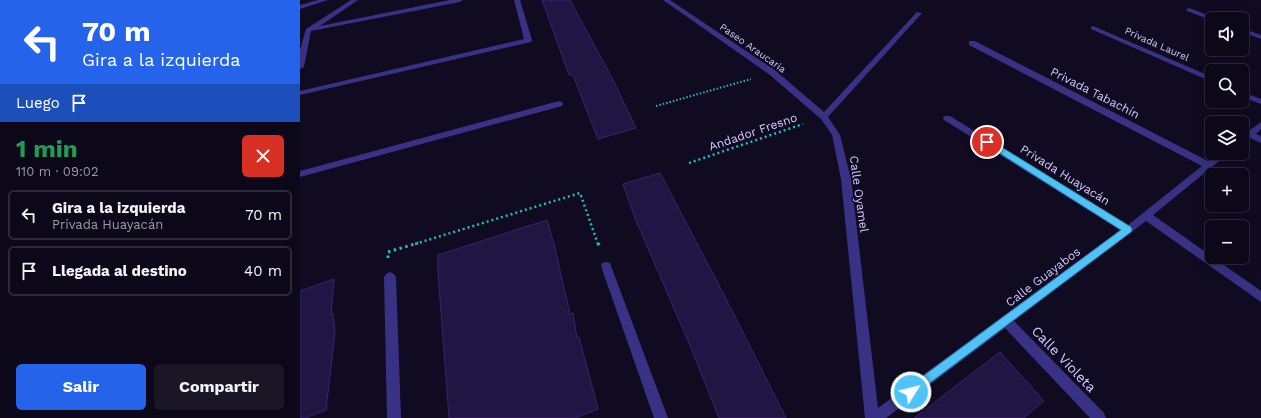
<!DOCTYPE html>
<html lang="es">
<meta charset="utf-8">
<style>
:root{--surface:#0c0819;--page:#1a1626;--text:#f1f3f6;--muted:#9a9aa2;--line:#2c2938;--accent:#2563eb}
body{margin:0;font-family:"Work Sans",sans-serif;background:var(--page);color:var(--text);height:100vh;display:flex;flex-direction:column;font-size:15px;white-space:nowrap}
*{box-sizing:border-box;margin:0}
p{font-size:13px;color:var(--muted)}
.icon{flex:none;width:22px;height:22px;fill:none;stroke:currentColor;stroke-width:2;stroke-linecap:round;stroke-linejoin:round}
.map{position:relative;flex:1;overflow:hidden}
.drawer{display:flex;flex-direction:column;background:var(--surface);width:300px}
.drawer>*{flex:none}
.hud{background:#2563eb;color:#fff;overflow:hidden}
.controls{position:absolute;left:905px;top:12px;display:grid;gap:8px}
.controls a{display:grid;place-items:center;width:44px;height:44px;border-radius:6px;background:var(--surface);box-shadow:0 4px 16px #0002,0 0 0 1px var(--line);font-size:20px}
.pin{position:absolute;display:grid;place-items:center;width:34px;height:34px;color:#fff;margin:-17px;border:2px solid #fff;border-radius:50%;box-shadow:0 1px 4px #0007}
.me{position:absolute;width:44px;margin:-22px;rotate:54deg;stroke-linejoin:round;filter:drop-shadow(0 0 3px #0008)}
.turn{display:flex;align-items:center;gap:14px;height:84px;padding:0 16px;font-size:18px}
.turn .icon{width:52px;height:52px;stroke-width:2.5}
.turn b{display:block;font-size:28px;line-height:34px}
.then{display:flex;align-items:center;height:38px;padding:0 16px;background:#0003;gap:8px;font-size:15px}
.round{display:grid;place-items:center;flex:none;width:42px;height:42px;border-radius:6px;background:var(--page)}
.summary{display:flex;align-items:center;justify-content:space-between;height:68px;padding:0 16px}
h1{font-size:24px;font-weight:700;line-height:30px;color:#1e9e55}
.button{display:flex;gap:8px;margin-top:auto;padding:8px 16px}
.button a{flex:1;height:46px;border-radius:6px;background:var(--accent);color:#fff;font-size:16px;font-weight:700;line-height:46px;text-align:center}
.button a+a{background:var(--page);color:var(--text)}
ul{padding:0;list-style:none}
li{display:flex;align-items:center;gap:12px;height:50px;margin:0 8px 6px;padding:0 8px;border:2px solid var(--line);border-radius:6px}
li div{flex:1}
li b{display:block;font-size:15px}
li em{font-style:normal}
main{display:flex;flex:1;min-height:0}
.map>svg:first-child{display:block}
</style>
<main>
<section class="drawer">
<div class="hud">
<div class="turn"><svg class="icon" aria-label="left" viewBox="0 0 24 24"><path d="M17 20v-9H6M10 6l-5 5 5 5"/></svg><div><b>70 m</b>Gira a la izquierda</div></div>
<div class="then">Luego<svg class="icon" aria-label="arrive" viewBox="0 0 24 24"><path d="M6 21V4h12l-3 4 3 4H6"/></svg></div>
</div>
<div class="summary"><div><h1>1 min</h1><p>110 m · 09:02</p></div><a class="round" style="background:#d93025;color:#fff"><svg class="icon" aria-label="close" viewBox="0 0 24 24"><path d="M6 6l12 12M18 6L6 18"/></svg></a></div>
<ul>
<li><svg class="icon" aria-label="left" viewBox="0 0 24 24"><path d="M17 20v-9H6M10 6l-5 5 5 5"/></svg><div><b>Gira a la izquierda</b><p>Privada Huayacán</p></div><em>70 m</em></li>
<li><svg class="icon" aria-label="arrive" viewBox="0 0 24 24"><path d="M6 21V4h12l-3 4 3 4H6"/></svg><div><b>Llegada al destino</b></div><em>40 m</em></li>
</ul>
<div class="button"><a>Salir</a><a>Compartir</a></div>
</section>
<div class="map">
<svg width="961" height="418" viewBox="0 0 961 418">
<rect width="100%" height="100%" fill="#100b21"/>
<!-- building -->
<g fill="#211543" stroke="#382571">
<path d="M242 0H270L311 76 336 128 298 139 273 75H269Z"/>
<path d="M360 173 422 291 486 418H419L391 348 335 218 323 184Z"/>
<path d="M247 220 255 248 270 314 273 313 277 338 279 337 298 409 275 418H149L138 272V255Z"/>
<path d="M34 279 31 315 33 314 35 331 26 410 5 418H0V291Z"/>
<path d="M700 352 744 401 724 418H614Z"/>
</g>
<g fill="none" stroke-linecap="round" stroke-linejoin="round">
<!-- path-far2 -->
<path stroke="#22bbb9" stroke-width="2" stroke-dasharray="1.5 2" stroke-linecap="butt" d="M356 106 451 79"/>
<!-- path-far1 -->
<g stroke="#22bbb9" stroke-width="2.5" stroke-dasharray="2 3" stroke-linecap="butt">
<path d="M389 163 503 124"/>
<path d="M115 244 280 193 298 244"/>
</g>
<!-- path -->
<g stroke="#22bbb9" stroke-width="3" stroke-dasharray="2.5 3.5" stroke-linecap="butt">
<path d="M298 243 300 248"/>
<path d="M88 258V252L118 243"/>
</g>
<!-- street -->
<g fill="#383184" fill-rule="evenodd">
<path d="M18 0H28L0 9V5Z"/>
<path d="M51 0H58L20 26 150 0H163L160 2 11 31 4 67 0 69V50L6 29Z"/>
<path d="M214 0H220L232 40 231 42 0 95V91L224 39Z"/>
<path d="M363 0H370L476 71 524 112 617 12 622 13 528 117 540 135 551 179 578 408 820 230 644 120 643 118 644 116H650L828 225 902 166 669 45V41H675L908 161 918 153H929L853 215 961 291V302L846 221 714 321 804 413 806 418H790L705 328 586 418H565L541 179 532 135 521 119 470 75Z"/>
<path d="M889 8 915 18 916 19 911 20 887 11 886 10Z"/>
<path d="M793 26 912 77V82L791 29V27Z"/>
<path d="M942 28 961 35V39L942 32Z"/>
<path d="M942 92 961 99V104L942 97Z"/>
<path d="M259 101 262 102 263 104 262 106 0 177V171Z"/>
<path d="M961 122V129L956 134 961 136V143L950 138 942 143V136Z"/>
<path d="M306 262 310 263 311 266 368 418H354L301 266 302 263Z"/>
<path d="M90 272 94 274 96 277 101 418H87L84 277 86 274Z"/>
</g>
</g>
<!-- route -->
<path fill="#4fc3f7" stroke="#337fa1" d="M685 140H690L831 227 832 230 831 232 611 397 607 396 605 392 607 388 821 230 685 144Z"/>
<g text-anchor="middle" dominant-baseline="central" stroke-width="3" stroke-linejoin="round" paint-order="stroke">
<!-- far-street labels -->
<g font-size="10" fill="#d3caff" stroke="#100b21">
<text transform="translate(857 44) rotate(24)">Privada Laurel</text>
<text transform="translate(453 48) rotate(35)">Paseo Araucaria</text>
</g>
<!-- street labels -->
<g font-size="12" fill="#d3caff" stroke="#100b21">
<text transform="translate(795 93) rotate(27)">Privada Tabachín</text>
<text transform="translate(453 132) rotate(-19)">Andador Fresno</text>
<text transform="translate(765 175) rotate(32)">Privada Huayacán</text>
<text transform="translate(559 194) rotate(82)">Calle Oyamel</text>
<text transform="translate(743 277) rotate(-37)">Calle Guayabos</text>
</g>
<!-- near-street labels -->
<g font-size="14" fill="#d3caff" stroke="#100b21">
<text transform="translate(764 359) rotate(46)">Calle Violeta</text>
</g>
</g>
</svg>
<div class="controls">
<a><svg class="icon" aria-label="sound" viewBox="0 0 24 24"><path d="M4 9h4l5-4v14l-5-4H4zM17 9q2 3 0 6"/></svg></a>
<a><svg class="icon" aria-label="search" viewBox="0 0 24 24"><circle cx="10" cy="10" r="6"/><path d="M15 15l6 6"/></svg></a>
<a><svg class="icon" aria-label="layers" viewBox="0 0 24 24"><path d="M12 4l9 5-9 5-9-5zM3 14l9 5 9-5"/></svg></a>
<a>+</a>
<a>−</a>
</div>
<div class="pin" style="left:687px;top:142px;background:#d93025"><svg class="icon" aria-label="arrive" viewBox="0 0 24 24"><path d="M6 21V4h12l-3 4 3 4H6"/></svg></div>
<svg class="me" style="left:611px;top:392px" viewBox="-20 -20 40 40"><circle r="17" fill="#4fc3f7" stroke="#fff" stroke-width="3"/><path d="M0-11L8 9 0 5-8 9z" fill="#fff"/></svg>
</div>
</main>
